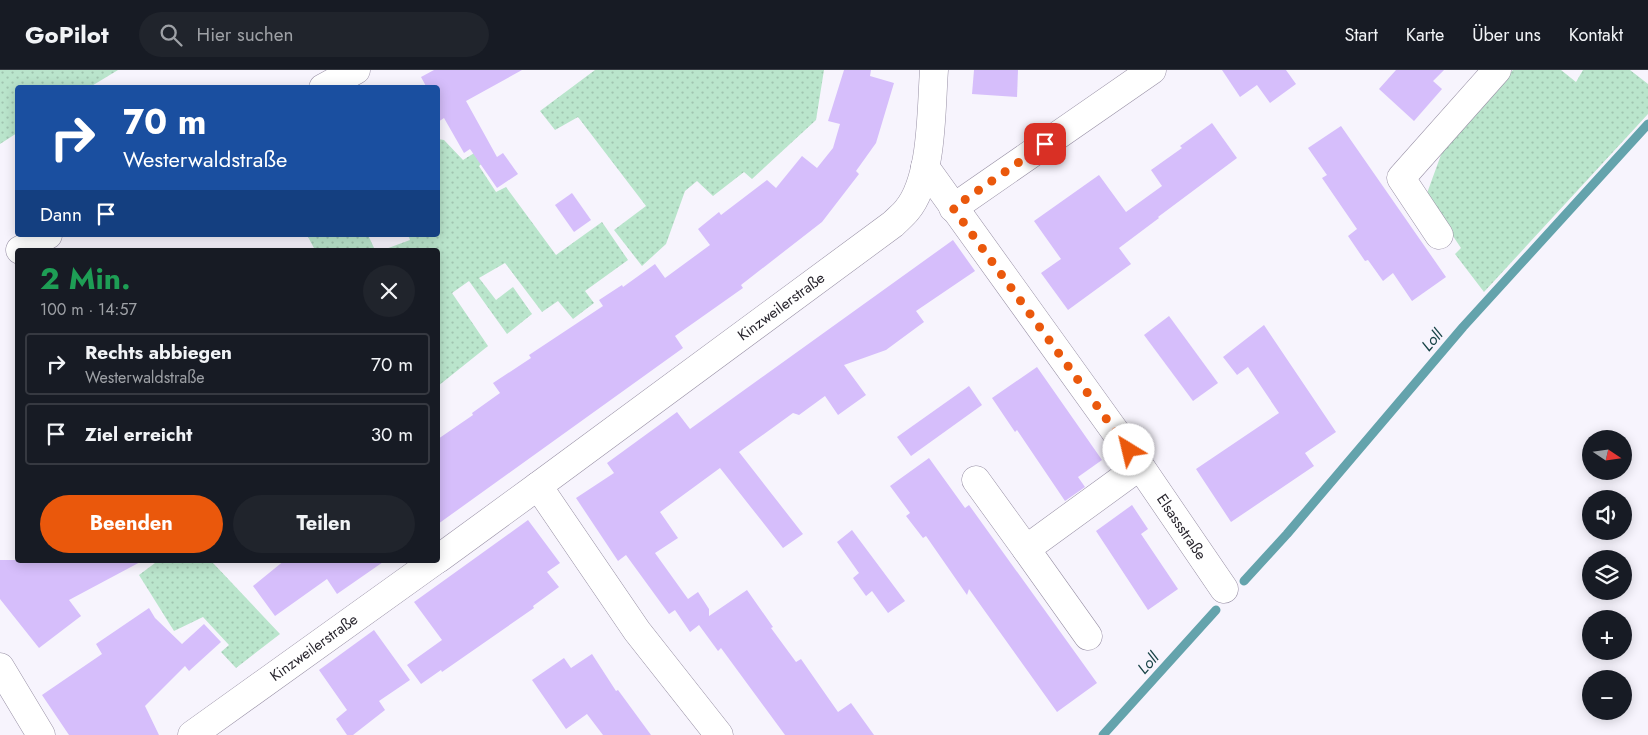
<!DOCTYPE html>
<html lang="de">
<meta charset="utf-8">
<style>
:root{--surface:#171b24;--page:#20242c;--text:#f1f3f6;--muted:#9ea1a6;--line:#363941;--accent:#ea580c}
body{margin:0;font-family:Jost,sans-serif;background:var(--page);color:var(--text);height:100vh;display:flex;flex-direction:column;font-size:19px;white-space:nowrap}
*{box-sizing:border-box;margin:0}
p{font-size:16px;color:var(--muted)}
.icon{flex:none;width:28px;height:28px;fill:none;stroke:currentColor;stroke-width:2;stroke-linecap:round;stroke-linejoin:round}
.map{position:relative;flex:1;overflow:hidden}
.sheet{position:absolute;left:15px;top:178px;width:425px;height:315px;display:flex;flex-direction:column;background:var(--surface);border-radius:5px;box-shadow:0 2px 12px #0003}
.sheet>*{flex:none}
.top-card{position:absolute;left:15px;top:15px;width:425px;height:152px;border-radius:5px;box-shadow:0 2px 12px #0003;background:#1a4fa0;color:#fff;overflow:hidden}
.needle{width:32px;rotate:103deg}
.controls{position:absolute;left:1582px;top:360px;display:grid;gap:10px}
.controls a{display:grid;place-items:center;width:50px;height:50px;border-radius:50%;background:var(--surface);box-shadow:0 2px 12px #0003;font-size:25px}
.pin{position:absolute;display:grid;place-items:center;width:42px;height:42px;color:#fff;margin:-21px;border-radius:10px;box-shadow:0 2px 8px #0006}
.me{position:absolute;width:55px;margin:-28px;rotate:324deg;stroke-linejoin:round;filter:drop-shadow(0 0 4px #0008)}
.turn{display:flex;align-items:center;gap:18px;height:105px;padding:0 25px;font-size:22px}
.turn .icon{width:65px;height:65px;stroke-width:2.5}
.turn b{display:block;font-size:35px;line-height:42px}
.then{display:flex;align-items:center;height:48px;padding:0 25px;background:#0003;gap:10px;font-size:19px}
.round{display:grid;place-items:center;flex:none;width:52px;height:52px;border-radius:26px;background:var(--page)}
.summary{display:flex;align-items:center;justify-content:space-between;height:85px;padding:0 25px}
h1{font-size:30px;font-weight:700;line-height:38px;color:#1e9e55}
.cta{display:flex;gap:10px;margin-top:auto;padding:10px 25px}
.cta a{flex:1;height:58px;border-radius:30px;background:var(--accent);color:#fff;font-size:20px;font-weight:700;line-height:58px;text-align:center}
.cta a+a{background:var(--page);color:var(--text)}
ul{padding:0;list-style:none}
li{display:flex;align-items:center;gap:15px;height:62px;margin:0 10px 8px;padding:0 15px;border:2px solid var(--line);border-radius:5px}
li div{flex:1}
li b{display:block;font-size:19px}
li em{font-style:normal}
header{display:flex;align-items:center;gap:30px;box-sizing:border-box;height:70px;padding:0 25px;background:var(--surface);border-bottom:1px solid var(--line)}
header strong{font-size:24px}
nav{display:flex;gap:28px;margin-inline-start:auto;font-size:18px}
.search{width:350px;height:45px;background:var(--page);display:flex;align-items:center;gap:12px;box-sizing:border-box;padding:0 18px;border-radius:28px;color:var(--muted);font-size:19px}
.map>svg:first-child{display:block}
</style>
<header>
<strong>GoPilot</strong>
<div class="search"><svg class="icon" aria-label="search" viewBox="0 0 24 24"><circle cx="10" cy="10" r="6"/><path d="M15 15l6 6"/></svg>Hier suchen</div>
<nav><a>Start</a><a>Karte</a><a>Über uns</a><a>Kontakt</a></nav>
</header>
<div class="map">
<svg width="1648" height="665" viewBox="0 0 1648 665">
<defs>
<pattern id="grass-dots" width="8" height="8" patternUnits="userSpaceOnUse" patternTransform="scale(1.25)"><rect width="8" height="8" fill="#bae5cc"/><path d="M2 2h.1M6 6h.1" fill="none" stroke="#a0c4b0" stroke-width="1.8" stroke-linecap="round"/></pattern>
</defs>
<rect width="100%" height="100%" fill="#f7f4fd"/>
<!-- grass -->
<g fill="url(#grass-dots)">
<path d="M0 0H118L90 17 18 18 17 63 0 74Z"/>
<path d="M595 0H824L816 50 752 109 744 102 713 126 697 111 685 121 666 174 642 196 614 160 646 136 578 47 555 60 540 41Z"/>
<path d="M1513 0H1561L1576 12 1583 0H1630L1648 14V44L1484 222 1455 184 1461 178 1426 126 1442 82Z"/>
<path d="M438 69 444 70 463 90 479 80 486 90 479 96 496 122 506 117 556 185 602 152 628 190 585 221 594 233 573 249 558 231 542 242 505 193 479 208 496 230 513 217 532 244 507 264 469 211 452 223 488 276 438 316V180H383L410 170 408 165H438Z"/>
<path d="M307 165H368L375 180H315Z"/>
<path d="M159 490H216L213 493 280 564 236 598 221 582 229 575 203 547 174 561 139 505Z"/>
</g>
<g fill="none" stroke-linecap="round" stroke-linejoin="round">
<!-- stream -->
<g stroke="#64a3ac" stroke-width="9">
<path d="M1244 511 1287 464 1463 257 1648 54"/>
<path d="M1103 665 1216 540"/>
</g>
</g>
<!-- building -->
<g fill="#d6befb">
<path d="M434 0H522L466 31 497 87 503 83 518 104 497 118 470 79 464 83 444 48 438 52V18H427L421 7Z"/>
<path d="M844 0H871L870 6 894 13 876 73 856 101 859 104 822 152 741 215 743 218 675 266 683 278 438 454V369L473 345 472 343 500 323 493 313 531 288 529 285 603 236 599 230 622 215 623 217 655 194 665 208 710 175 698 159 719 142 721 145 767 110 776 118 802 86 817 98 833 78 840 54 828 51Z"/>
<path d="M974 0H1018L1017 27 972 24Z"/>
<path d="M1222 0H1286L1296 14 1270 33 1257 15 1240 27Z"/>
<path d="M1396 0H1444L1433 11 1442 19 1414 51 1379 19Z"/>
<path d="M1212 53 1237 88 1158 147 1159 148 1119 178 1131 194 1068 240 1041 203 1061 189 1034 151 1099 105 1126 142 1162 116 1151 100 1182 78 1180 76Z"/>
<path d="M1341 56 1446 207 1412 231 1393 203 1383 211 1368 190 1365 191 1348 166 1357 159 1322 108 1327 105 1308 78Z"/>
<path d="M572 123 591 150 574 162 555 135Z"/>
<path d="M953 170 975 201 916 241 924 252 886 280 844 295 866 325 838 345 825 326 799 345 793 343 739 382 803 464 783 478 720 398 660 442 678 468 655 483 688 529 698 522 709 539V546L747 520 773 557 771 558 796 592 801 589 838 642 851 633 874 665H785L721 578 718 581 699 555 690 562 675 540 669 544 626 485 618 491 576 428 614 403 607 393 677 342 690 359Z"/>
<path d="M1169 246 1218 313 1193 331 1144 265Z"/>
<path d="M1264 255 1336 362 1305 383 1314 396 1231 452 1196 399 1279 343 1248 297 1237 305 1223 287Z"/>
<path d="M1037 297 1102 390 1078 407 1085 417 1065 431 1017 360 1015 362 992 328Z"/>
<path d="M969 316 982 335 911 386 897 367Z"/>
<path d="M929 388 965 438 969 435 1097 613 1057 642 969 519 967 525 926 466 923 468 906 446 910 443 890 416Z"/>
<path d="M1132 435 1148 459 1141 464 1178 519 1148 540 1096 461Z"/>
<path d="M528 450 560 493 547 502 559 517 533 536 534 538 442 602 441 600 421 614 407 595 442 570 414 532Z"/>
<path d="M852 460 905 531 888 543 872 521 866 526 853 508 859 503 837 472Z"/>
<path d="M0 490H144L69 530 81 546 39 578 0 529Z"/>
<path d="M285 490H386L337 524 327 509 275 546 253 516Z"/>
<path d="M149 538 155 548 182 574 204 554 221 572 189 601 185 596 145 636 159 665H69L42 625 102 584 96 574Z"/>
<path d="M374 560 410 610 379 631 385 640 353 665H347L336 649 347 640 319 600Z"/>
<path d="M592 584 616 621 618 620 651 665H603L587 644 566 659 532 610 564 588 571 598Z"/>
</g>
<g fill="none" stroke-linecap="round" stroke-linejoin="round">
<!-- minor casing -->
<g stroke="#9890a5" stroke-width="29">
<g id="minor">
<path d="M323 18 356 0"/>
<path id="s1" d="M925 97 1140 396 1224 519"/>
<path d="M953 138 1152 0"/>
<path d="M1439 165 1401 108 1497 0"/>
<path d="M20 180 48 165"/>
<path d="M976 410 1026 479"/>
<path d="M538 416 637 561 719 665"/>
<path id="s2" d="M438 489 538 416 893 154C898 149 903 145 907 140 933 109 931 39 934 0"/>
<path d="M1088 566 1026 479 1140 396"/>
<path d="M0 597 41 665"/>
<path id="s3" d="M192 665 436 490"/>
</g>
</g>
<!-- minor -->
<use href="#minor" stroke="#fff" stroke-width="28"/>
</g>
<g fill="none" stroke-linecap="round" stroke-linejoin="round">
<!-- route -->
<path stroke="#ea580c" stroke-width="9" stroke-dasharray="0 16.2" d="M1045 74 953 138 1129 380"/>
</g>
<g text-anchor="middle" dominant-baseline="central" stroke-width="4.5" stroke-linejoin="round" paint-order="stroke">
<!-- street labels -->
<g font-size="15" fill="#29262e" stroke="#f7f4fd">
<text stroke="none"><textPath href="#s2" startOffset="426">Kinzweilerstraße</textPath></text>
<text stroke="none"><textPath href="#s1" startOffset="442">Elsassstraße</textPath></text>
<text stroke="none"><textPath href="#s3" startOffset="150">Kinzweilerstraße</textPath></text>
</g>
<!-- water labels -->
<g font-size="16" font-style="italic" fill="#174246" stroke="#f7f4fd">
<text transform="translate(1432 270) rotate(-49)">Loll</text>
<text transform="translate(1148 593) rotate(-48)">Loll</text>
</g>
</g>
</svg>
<div class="controls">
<a><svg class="needle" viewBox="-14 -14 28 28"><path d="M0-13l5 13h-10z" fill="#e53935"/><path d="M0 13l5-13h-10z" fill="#9ea1a6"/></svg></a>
<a><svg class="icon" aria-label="sound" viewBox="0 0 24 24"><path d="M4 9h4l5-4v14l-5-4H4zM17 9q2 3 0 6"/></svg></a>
<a><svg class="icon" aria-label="layers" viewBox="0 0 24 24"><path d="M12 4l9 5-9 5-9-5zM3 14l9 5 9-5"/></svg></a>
<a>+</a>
<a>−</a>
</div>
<div class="pin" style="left:1045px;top:74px;background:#d93025"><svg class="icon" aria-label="arrive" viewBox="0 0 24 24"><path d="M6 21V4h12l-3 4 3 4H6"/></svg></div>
<svg class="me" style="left:1129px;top:380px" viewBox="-20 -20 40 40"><circle r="19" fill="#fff"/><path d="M0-13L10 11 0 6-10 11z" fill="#ea580c"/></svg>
<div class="top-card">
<div class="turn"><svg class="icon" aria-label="right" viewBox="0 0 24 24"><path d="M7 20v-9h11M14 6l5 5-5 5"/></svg><div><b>70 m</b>Westerwaldstraße</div></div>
<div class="then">Dann<svg class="icon" aria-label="arrive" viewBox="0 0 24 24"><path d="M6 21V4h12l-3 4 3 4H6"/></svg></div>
</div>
<section class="sheet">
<div class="summary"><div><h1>2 Min.</h1><p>100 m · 14:57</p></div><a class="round"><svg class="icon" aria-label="close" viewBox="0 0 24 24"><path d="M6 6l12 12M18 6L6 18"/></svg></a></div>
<ul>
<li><svg class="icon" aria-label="right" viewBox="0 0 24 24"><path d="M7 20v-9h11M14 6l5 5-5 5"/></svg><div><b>Rechts abbiegen</b><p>Westerwaldstraße</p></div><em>70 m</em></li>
<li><svg class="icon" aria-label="arrive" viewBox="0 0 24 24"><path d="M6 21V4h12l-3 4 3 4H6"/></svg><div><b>Ziel erreicht</b></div><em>30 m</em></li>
</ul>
<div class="cta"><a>Beenden</a><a>Teilen</a></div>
</section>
</div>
